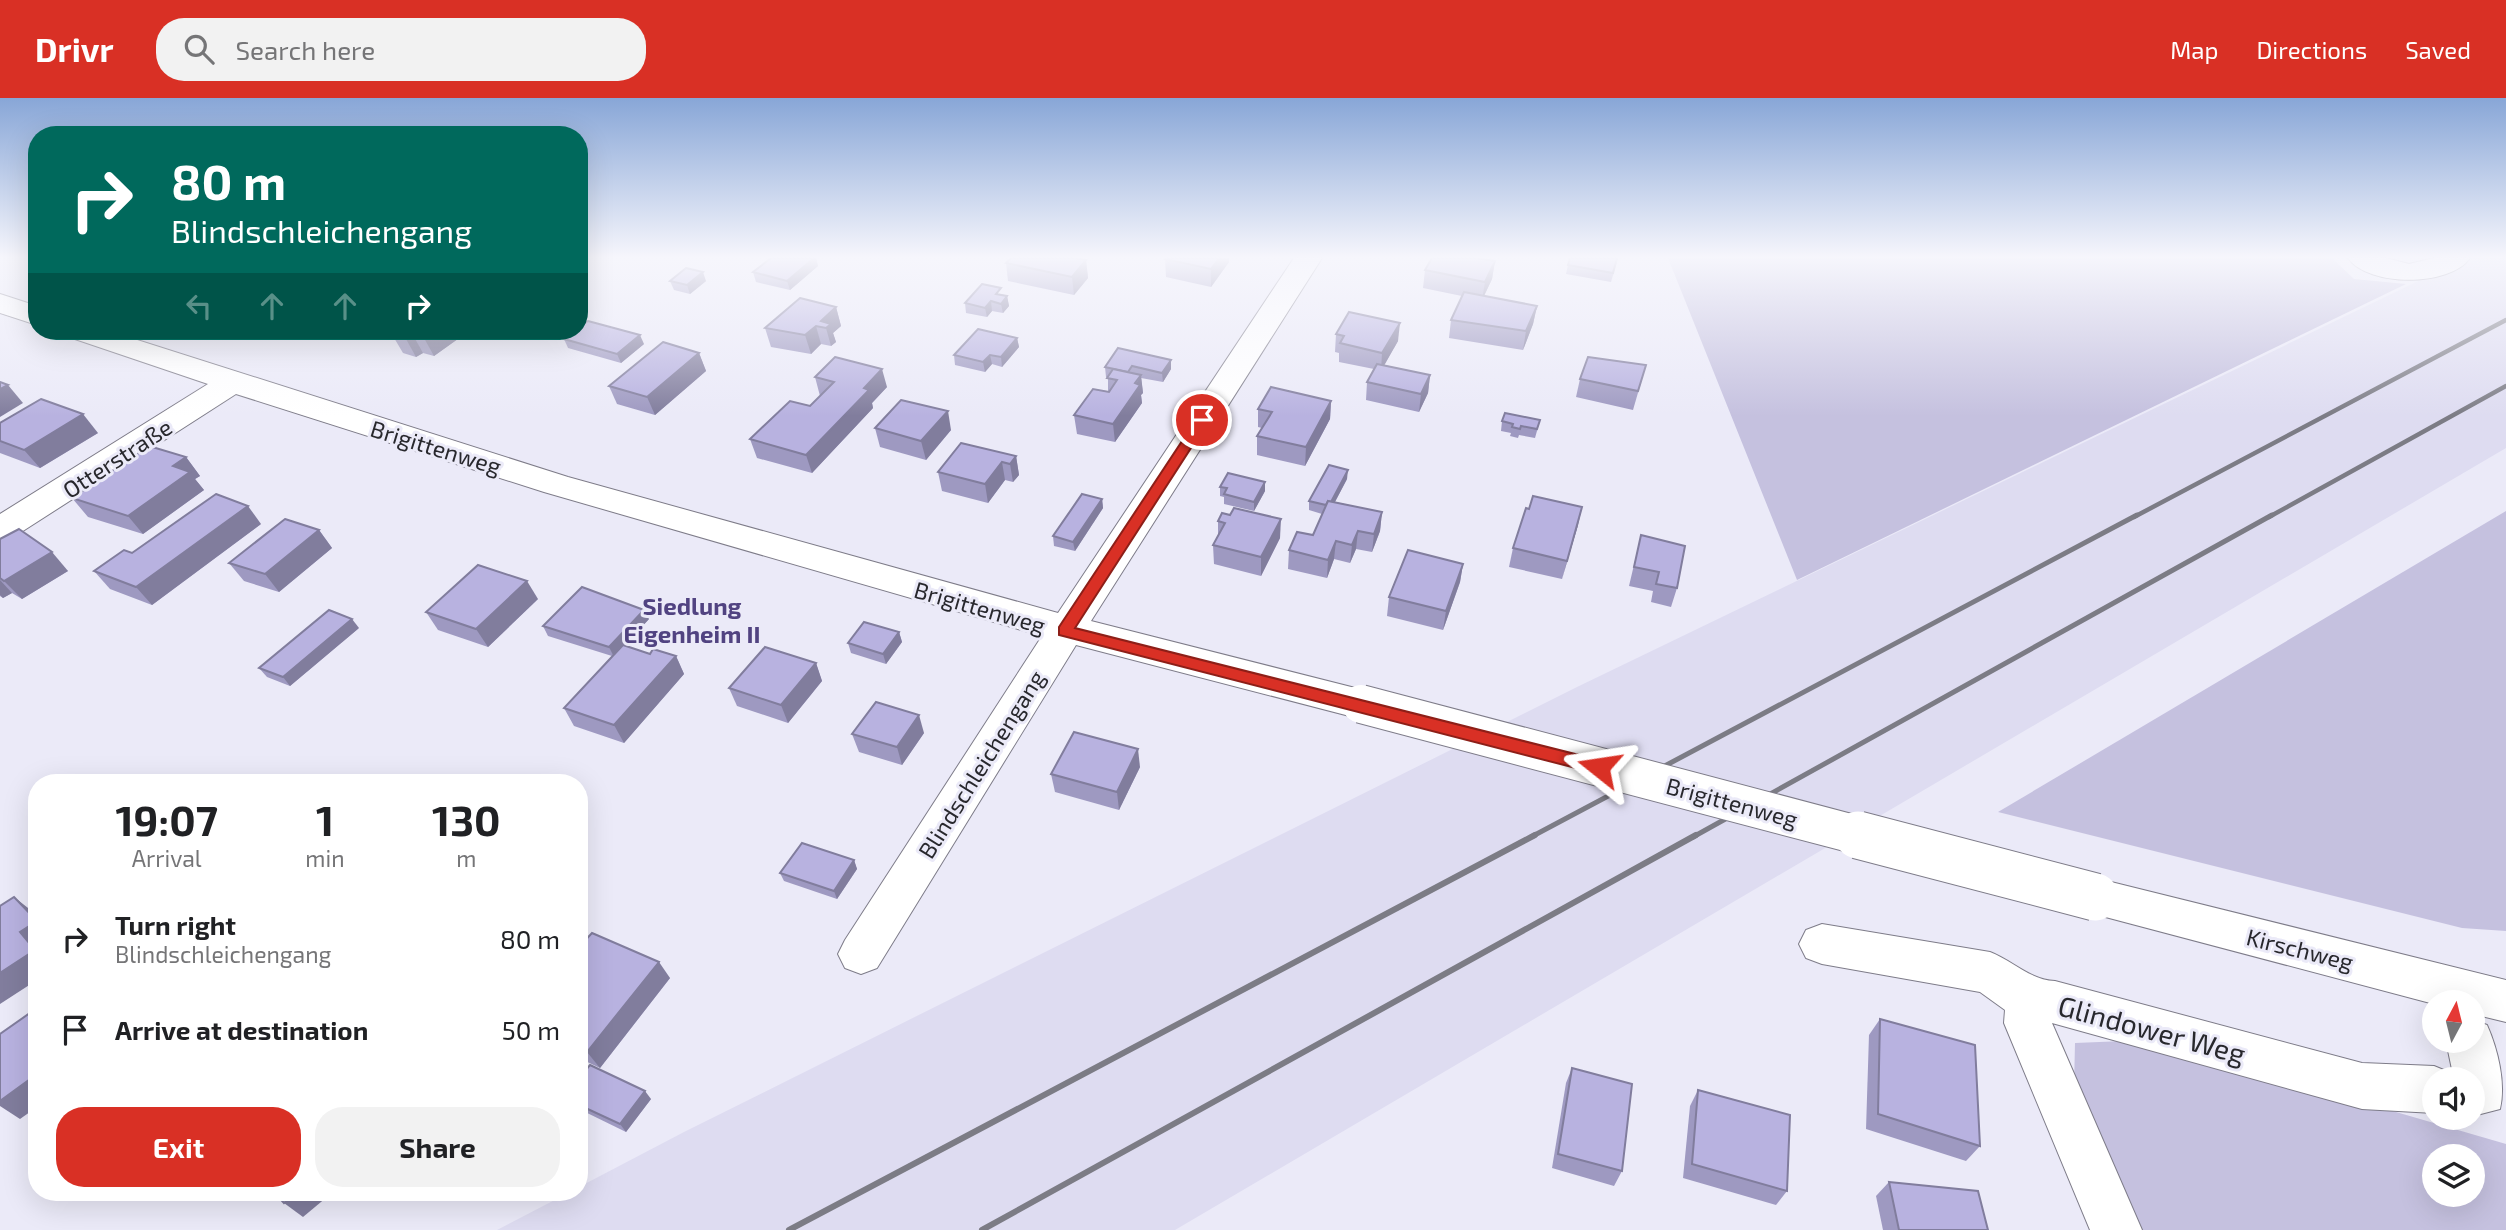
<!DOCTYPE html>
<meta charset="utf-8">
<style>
:root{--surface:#fff;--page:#f2f2f2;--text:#202124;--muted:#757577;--accent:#d93025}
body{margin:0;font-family:"Exo 2",sans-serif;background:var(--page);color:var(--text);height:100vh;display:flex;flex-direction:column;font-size:26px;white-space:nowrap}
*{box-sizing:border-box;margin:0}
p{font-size:23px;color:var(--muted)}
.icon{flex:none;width:38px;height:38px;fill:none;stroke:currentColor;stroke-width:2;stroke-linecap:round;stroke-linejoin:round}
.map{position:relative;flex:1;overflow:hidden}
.side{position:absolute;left:28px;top:676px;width:560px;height:427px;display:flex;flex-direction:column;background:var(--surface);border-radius:28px;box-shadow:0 7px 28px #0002}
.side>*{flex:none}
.guide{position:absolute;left:28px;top:28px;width:560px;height:214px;border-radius:28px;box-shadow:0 7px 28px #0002;background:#00695c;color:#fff;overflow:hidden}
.needle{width:46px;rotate:7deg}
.controls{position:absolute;left:2422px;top:892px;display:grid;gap:14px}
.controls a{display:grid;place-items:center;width:63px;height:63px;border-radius:50%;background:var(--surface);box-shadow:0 7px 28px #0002;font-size:35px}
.pin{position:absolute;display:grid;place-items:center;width:60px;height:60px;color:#fff;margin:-30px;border:4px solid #fff;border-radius:50%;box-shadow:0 2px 7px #0007}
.me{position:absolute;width:77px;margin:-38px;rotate:285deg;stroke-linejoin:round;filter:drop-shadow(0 0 5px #0008)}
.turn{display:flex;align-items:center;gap:24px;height:147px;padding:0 28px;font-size:32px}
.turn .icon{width:91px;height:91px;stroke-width:2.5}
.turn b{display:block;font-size:49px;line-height:60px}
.lanes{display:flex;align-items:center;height:66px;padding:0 28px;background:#0003;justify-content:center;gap:35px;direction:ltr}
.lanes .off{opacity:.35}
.eta{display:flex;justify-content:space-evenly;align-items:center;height:119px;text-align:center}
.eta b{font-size:42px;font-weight:700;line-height:49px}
.button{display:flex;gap:14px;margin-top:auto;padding:14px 28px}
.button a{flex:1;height:80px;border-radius:28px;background:var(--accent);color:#fff;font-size:28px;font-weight:700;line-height:80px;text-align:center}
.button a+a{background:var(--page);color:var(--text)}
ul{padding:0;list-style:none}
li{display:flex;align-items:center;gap:21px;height:91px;padding:0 28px}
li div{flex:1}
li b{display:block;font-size:26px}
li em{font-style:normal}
header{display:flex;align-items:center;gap:42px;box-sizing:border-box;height:98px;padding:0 35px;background:var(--accent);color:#fff}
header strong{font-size:33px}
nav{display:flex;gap:38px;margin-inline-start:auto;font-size:24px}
.search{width:490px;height:63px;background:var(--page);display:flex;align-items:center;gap:18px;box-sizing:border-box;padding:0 24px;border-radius:28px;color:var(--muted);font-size:26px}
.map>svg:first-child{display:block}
</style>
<header>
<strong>Drivr</strong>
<div class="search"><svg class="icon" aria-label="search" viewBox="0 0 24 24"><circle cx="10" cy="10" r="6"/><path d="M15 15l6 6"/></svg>Search here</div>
<nav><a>Map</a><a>Directions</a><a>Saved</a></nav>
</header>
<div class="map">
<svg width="2506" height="1132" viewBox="0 0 2506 1132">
<rect width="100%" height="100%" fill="#ebeaf8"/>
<!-- built -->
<path fill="#dedcf1" d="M2466 160H2506V350L1175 1132H497L570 1094H579V1089L684 1034 1577 589Z"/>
<!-- green -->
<g fill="#c5c1df" fill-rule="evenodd">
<path d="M1668 160H2332L2354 181 2406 186 1797 482Z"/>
<path d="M2506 413V833L2462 830 1998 714Z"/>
<path d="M2148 942 2506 1046V1132H2133L2074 989 2075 945ZM2434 1059H2473V1097H2434Z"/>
</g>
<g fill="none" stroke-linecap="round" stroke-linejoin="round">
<!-- minor casing -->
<g stroke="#7e7c89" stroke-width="2">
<g id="minor">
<path d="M1294 160H1322L1091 523 1375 595 1381 606 1375 617 1361 621 1076 547 877 870 861 876 845 870 838 856 845 842 1042 538 544 394 236 296 12 440 0 444V416L208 286 69 239 65 233H109L568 379 1058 515Z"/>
<path d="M2348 160H2386L2409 166 2434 160H2470C2450 189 2368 189 2348 160Z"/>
<path d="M0 196 37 208V227L0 215Z"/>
<path d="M2095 780 2506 882V924L2473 916V905L2434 906 2079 812 2073 799 2079 786Z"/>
<path d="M1822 826 1990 854C2013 863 2030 882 2055 883L2362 965 2434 968 2451 975 2454 981 2446 943H2473V922L2487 927C2498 952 2506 985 2500 1011L2473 1018V982H2434V1015L2362 1011 2052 925 2142 1132H2090L2004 925 2005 912 1980 894 1822 866 1806 860 1799 846 1806 832Z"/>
</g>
</g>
<!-- minor -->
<use href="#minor" fill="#fff" fill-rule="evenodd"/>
<!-- rail-far2 -->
<g stroke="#7c7c85" stroke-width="4.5">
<path d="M2134 419 2506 222"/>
<path d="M2269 419 2506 288"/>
</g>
<!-- rail-far1 -->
<g stroke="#7c7c85" stroke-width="5">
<path d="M1531 739 2137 417"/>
<path d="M1693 739 2272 417"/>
</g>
<!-- rail -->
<g stroke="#7c7c85" stroke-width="6">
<path d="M789 1132 1535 737"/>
<path d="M982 1132 1696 737"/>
</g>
<!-- minor-bridge-far1 casing -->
<g stroke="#7e7c89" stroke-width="40" stroke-linecap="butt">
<path id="minor-bridge-far1" d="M1361 606 1865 739"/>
</g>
<!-- minor-bridge casing -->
<g stroke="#7e7c89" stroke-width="49" stroke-linecap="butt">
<path id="minor-bridge" d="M1858 737 2095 799"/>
</g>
<!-- minor-bridge-far1 -->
<use href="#minor-bridge-far1" stroke="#fff" stroke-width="38"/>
<!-- minor-bridge -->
<use href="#minor-bridge" stroke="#fff" stroke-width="47"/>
</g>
<!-- wall -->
<g fill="#9e99c1">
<path d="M771 160H816L818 168 790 192 756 184 753 174Z"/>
<path d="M1618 160 1611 184 1566 176 1568 167Z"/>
<path d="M1165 161 1229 164 1211 189 1166 179Z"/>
<path d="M1086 162 1088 180 1074 197 1008 183 1006 165Z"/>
<path d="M1495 163 1492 181 1484 198 1537 208 1533 226 1523 252 1449 240 1451 222 1462 198 1423 190 1425 172Z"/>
<path d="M670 183H706L690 196 674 192Z"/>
<path d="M1002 197 1007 198 1009 208 1003 215 992 213 987 219 966 215 965 205Z"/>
<path d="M836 209 841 228 833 235 836 244 831 248 821 246 811 256 771 249 765 230Z"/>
<path d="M352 233H373L365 237Z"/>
<path d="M390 233H469L434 258 423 255 416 259 403 255Z"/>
<path d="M535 233H568L559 240Z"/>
<path d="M1336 236 1398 243 1384 267 1430 277 1428 295 1419 314 1366 302 1367 284 1374 271 1339 264V255L1335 254Z"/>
<path d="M1017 240 1019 249 1002 269 992 266 985 274 955 267 954 257Z"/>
<path d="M564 241 644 246 621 265 568 250Z"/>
<path d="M699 255 706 273 655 317 617 306 609 288Z"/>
<path d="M1171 262V271L1163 284 1141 280 1143 295 1141 297 1142 305 1115 344 1077 336 1074 317 1108 294V279H1106L1105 269Z"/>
<path d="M1646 267 1633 312 1576 299 1580 281Z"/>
<path d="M815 279 887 289 872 305 873 310 812 375 757 360 750 341 810 308 820 298Z"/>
<path d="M1331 303 1330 321 1305 368 1257 357V338L1262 330 1258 329V311Z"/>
<path d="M1540 322 1535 340 1519 337 1518 340 1510 338 1511 335 1501 333 1502 323Z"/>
<path d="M0 325 98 335 40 370 0 355Z"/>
<path d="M875 330 951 332 926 362 880 349Z"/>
<path d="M1016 358 1019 377 1013 384 1005 382 988 405 942 393 938 374Z"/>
<path d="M186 359 200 378 195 381 204 392 143 436 88 419 72 400Z"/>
<path d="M1347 381 1335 404 1382 414 1380 433 1372 454 1356 451 1350 465 1334 461 1327 480 1288 471 1289 452 1313 437 1322 416 1309 412V403Z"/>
<path d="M1265 384V393L1254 413 1224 406V399L1220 398V389Z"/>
<path d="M1102 401 1103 410 1075 453 1054 448 1053 438Z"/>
<path d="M1218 423 1280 440 1261 478 1214 466 1213 447 1218 438Z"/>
<path d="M261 426 152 507 110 491 94 473 132 455Z"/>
<path d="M1578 427 1562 481 1509 469 1513 450Z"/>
<path d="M319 432 332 450 279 494 244 483 229 465Z"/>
<path d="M1641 437 1677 490 1671 509 1651 504 1653 493 1629 488Z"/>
<path d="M0 441 68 473 22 501 12 495 3 500 0 498Z"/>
<path d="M1463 466 1460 484 1443 532 1387 518 1389 499Z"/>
<path d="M538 501 488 549 438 532 426 514Z"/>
<path d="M649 521 624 548 650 556 676 558 684 576 624 645 574 628 564 610 612 558 548 538 543 528Z"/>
<path d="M359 530 290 588 267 579 259 570Z"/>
<path d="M899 534 902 544 886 566 851 555 848 545Z"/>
<path d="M816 565 822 583 788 625 737 608 729 590Z"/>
<path d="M924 635 902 667 859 654 852 636Z"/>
<path d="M1140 669 1119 712 1055 694 1051 676Z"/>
<path d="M854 762 857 771 837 801 784 783 780 775Z"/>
<path d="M579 849 670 880 600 970 579 960Z"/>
<path d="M1880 921 1980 1048 1966 1063 1866 1031 1869 937Z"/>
<path d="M1572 970 1622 1073 1614 1088 1552 1070 1566 985Z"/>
<path d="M579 980 651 1001 626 1034 579 1011Z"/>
<path d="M1698 992 1787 1093 1776 1107 1683 1080 1690 1008Z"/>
<path d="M1889 1084 1988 1132H1883L1876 1098Z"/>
</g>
<!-- shaded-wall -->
<g fill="#817d9d">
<path d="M814 160H816L818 168 790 192 787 183Z"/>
<path d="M1219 160H1229V164L1211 189V171Z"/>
<path d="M1086 162 1088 180 1074 197 1072 179Z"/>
<path d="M1495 163 1492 181 1482 202 1485 184Z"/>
<path d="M703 174 706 183 690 196 687 187Z"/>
<path d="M1007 198 1009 208 1003 215 1001 206Z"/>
<path d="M991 203 992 213 987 219 985 210Z"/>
<path d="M1537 208 1533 226 1523 252 1526 233Z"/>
<path d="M836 209 841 228 833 235 836 244 831 248 826 230 821 223Z"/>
<path d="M579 212 583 221 579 224Z"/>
<path d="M1400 225 1398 243 1381 273 1382 255Z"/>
<path d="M816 228 821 246 811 256 805 237Z"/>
<path d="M363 233H373L365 237Z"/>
<path d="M434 233H469L434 258 424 240Z"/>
<path d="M556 233H568L559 240Z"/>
<path d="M413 237 423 255 416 259 406 241Z"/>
<path d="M640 237 644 246 621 265 617 256Z"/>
<path d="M1017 240 1019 249 1002 269 1001 259Z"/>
<path d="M699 255 706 273 655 317 647 299Z"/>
<path d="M990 257 992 266 985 274 983 264Z"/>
<path d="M1171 262V271L1163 284 1162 275Z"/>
<path d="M882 271 887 289 872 305 873 310 812 375 806 357 864 290Z"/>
<path d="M1141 277 1143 295 1141 297 1142 305 1115 344 1113 326Z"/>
<path d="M1430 277 1428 295 1419 314 1421 296Z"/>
<path d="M8 287 23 305 0 319V291Z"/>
<path d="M1331 303 1330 321 1305 368 1306 349Z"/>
<path d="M948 313 951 332 926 362 921 343Z"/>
<path d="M83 316 98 335 40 370 24 352Z"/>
<path d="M1016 358 1019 377 1013 384 1010 366Z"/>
<path d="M186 359 200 378 195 381 204 392 143 436 128 418 173 368Z"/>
<path d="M1002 364 1005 382 988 405 985 386Z"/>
<path d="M1348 372 1347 381 1328 417V408Z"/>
<path d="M1265 384V393L1254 413V404Z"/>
<path d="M1102 401 1103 410 1075 453 1073 444Z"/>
<path d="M248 408 261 426 152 507 136 489Z"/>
<path d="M1582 409 1578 427 1562 481Z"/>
<path d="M1382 414 1380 433 1372 454 1374 436Z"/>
<path d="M1281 421 1280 440 1261 478V459Z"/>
<path d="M319 432 332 450 279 494 265 476Z"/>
<path d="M1358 433 1356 451 1350 465 1352 447Z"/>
<path d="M1336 443 1334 461 1327 480 1328 462Z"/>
<path d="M52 454 68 473 22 501 4 483Z"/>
<path d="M1463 466 1460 484 1443 532 1446 513Z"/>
<path d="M0 482 12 495 3 500 0 497Z"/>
<path d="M527 483 538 501 488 549 476 531Z"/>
<path d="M644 512 649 521 614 559 609 549Z"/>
<path d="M352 521 359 530 290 588 283 579Z"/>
<path d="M899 534 902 544 886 566 883 556Z"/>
<path d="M676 558 684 576 624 645 614 627Z"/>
<path d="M816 565 822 583 788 625 781 607Z"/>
<path d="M919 617 924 635 902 667 897 649Z"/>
<path d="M1138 651 1140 669 1119 712 1117 694Z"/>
<path d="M854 762 857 771 837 801 834 793Z"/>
<path d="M14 799 37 817V882L0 906V875L20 834Z"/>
<path d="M659 864 670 880 600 970 587 954Z"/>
<path d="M37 976V1009L20 1021 0 1008V999Z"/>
<path d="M645 993 651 1001 626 1034 620 1026Z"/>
<path d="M297 1094H333L303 1119 284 1105Z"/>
</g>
<!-- building -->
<g fill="#b8b2e0" stroke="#817d9d" stroke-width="2">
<path d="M771 160H814L787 183 753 174Z"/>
<path d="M1011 160H1074L1086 162 1072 179 1006 165Z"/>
<path d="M1166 160H1219L1211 171 1165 161Z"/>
<path d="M1432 160H1475L1495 163 1485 184 1425 172Z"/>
<path d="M1570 160H1617L1613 175 1568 167Z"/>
<path d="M686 170 703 174 687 187 670 183Z"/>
<path d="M982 186 1001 190 996 196 1007 198 1001 206 991 203 985 210 965 205Z"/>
<path d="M1464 194 1537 208 1526 233 1451 222Z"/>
<path d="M800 200 836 209 821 223 831 226 826 230 816 228 805 237 765 230Z"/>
<path d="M1349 214 1400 225 1382 255 1340 245 1344 238 1336 236Z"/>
<path d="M588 223 640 237 617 256 564 241 575 233H579V229Z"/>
<path d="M978 231 1017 240 1001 259 990 257 983 264 954 257Z"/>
<path d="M399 233H434L424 240 413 237 406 241 393 237Z"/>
<path d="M663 244 699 255 647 299 609 288Z"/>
<path d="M1118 250 1171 262 1162 275 1132 268 1128 274 1105 269Z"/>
<path d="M835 259 882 271 864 290 869 292 806 357 750 341 790 303 810 308 834 284 815 279Z"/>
<path d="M1588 259 1646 267 1638 293 1580 281Z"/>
<path d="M1377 266 1430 277 1421 296 1367 284Z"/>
<path d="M1113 271 1141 277 1135 285 1140 287 1113 326 1074 317 1093 291 1109 294 1117 282 1107 280Z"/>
<path d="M0 284 8 287 0 291Z"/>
<path d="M1271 289 1331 303 1306 349 1257 338 1272 314 1258 311Z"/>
<path d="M41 301 83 316 24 352 0 343V325Z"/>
<path d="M901 302 948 313 921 343 875 330Z"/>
<path d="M1505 315 1540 322 1537 331 1521 328 1520 331 1512 329 1513 326 1502 323Z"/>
<path d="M961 345 1016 358 1010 366 1002 364 985 386 938 374Z"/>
<path d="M149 348 186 359 173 368 190 374 128 418 72 400Z"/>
<path d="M1329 367 1348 372 1331 404 1328 403 1326 407 1309 403Z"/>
<path d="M1228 375 1265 384 1254 404 1224 396 1227 390 1220 389Z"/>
<path d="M216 396 248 408 136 489 94 473 124 452 132 455Z"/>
<path d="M1082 396 1102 401 1073 444 1053 438Z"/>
<path d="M1533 398 1582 409 1567 463 1513 450 1526 410 1529 411Z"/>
<path d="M1328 403 1382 414 1374 436 1358 433 1352 447 1336 443 1328 462 1289 452 1297 434 1313 437Z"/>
<path d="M1234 410 1281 421 1261 459 1213 447 1225 425 1218 423 1222 415 1230 417Z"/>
<path d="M285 421 319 432 265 476 229 465Z"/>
<path d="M19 431 52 454 4 483 0 480V441Z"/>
<path d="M1641 437 1685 448 1677 490 1656 486 1659 474 1634 469Z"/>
<path d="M1408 452 1463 466 1446 513 1389 499Z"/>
<path d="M478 467 527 483 476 531 426 514Z"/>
<path d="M582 489 644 512 609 549 543 528Z"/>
<path d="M329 512 352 521 283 579 259 570Z"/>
<path d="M864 524 899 534 883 556 848 545Z"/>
<path d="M623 547 650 556 653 551 676 558 614 627 564 610Z"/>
<path d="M765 549 816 565 781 607 729 590Z"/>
<path d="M876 604 919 617 897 649 852 636Z"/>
<path d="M1074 634 1138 651 1117 694 1051 676Z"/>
<path d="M802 745 854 762 834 793 780 775Z"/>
<path d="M14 799 37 823 20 834 35 852 0 875V808Z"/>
<path d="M592 835 659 864 587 954 579 950V849Z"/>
<path d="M37 910V976L0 1003V936Z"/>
<path d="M1880 921 1975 947 1980 1048 1878 1016Z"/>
<path d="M590 967 645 993 620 1026 579 1007V980Z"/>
<path d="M1572 970 1632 986 1622 1073 1558 1056Z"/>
<path d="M1698 992 1790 1017 1787 1093 1692 1066Z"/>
<path d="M1889 1084 1978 1093 1988 1132H1899Z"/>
<path d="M274 1094H297L284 1105Z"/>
</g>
<!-- sky -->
<linearGradient id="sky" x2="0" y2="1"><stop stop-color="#88a6d7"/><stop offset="0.5" stop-color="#f6f6fc"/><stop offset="1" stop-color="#f6f6fc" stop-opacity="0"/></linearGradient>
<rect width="2506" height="318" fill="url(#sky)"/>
<!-- route -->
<path fill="#d93025" stroke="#8d1f18" stroke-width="2" d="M1198 319 1209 322 1075 530 1599 662 1605 664 1608 669 1605 674 1599 676 1059 537V529Z"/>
<g text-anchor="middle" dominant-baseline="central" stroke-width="6" stroke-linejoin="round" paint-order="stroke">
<!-- street labels -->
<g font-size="23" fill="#28282d" stroke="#ebeaf8">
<text transform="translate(436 349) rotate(17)">Brigittenweg</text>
<text transform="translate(117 360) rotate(-33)">Otterstraße</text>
<text transform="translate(980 509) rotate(16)">Brigittenweg</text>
<text transform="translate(981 666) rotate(-58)">Blindschleichengang</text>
<text transform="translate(1732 704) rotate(15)">Brigittenweg</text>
<text transform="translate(2300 851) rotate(14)">Kirschweg</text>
</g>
<!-- neighbourhood labels -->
<g font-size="24" font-weight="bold" fill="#514381" stroke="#ebeaf8">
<text x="692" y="507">Siedlung<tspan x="692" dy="28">Eigenheim II</tspan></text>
</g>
<!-- near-street labels -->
<g font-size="28" fill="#28282d" stroke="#ebeaf8">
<text transform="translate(2152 931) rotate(15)">Glindower Weg</text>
</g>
</g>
</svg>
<div class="controls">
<a><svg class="needle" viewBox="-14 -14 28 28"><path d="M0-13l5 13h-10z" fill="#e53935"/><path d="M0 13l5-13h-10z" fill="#757577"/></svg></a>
<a><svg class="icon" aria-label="sound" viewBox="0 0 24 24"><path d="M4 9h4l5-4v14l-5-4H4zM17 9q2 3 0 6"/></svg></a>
<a><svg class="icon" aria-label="layers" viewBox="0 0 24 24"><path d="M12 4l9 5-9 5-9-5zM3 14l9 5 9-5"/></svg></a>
</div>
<div class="pin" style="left:1202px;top:322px;background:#d93025"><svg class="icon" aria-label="arrive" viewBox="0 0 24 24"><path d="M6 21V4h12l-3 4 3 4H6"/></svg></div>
<svg class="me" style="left:1599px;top:669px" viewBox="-20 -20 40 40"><path d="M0-17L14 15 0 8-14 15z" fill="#d93025" stroke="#fff" stroke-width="4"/></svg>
<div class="guide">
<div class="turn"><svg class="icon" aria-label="right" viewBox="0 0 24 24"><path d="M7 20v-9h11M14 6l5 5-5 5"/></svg><div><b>80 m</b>Blindschleichengang</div></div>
<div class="lanes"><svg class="icon off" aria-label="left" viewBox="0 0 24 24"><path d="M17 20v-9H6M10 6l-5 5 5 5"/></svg><svg class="icon off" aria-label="ahead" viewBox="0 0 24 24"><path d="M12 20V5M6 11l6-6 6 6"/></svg><svg class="icon off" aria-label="ahead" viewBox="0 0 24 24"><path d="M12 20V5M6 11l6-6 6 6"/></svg><svg class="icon" aria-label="right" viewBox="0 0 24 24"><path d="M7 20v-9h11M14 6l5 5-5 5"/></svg></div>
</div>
<section class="side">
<div class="eta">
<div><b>19:07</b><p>Arrival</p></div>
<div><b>1</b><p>min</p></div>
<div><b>130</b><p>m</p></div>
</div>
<ul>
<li><svg class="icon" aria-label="right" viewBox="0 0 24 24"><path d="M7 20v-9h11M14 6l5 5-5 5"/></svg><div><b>Turn right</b><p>Blindschleichengang</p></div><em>80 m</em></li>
<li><svg class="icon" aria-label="arrive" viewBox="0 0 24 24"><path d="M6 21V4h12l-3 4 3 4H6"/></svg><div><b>Arrive at destination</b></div><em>50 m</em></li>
</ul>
<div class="button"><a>Exit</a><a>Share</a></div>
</section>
</div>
